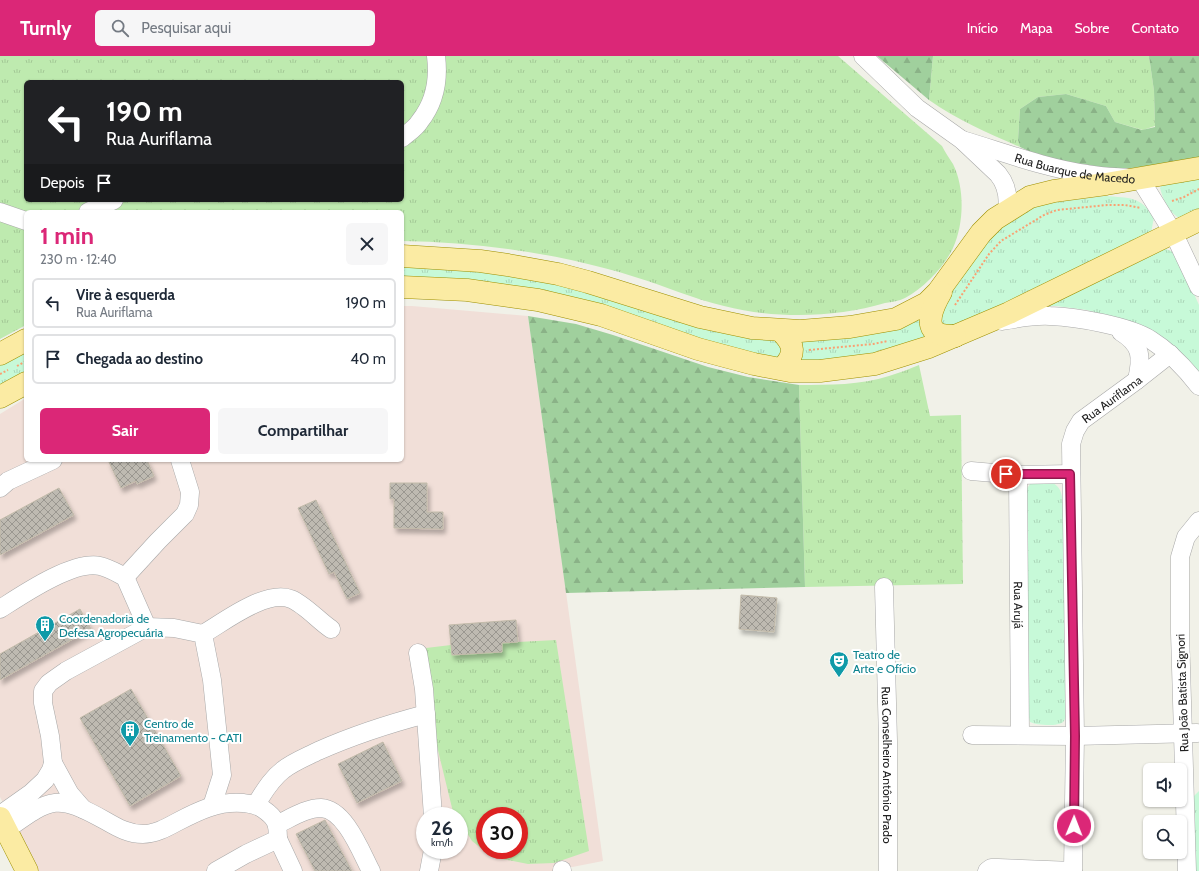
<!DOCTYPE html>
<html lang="pt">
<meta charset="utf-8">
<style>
:root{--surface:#fff;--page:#f6f6f7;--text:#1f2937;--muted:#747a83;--line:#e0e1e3;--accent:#db2777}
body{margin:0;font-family:Cabin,sans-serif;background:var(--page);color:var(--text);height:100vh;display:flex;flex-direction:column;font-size:15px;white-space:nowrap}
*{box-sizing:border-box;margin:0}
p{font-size:13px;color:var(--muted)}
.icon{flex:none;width:22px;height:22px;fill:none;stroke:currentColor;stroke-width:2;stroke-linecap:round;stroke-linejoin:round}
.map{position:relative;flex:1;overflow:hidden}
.sheet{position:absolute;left:24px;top:154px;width:380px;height:252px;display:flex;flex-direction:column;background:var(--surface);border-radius:6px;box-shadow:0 1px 3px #0004}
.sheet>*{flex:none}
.guide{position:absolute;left:24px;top:24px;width:380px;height:122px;border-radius:6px;box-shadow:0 1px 3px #0004;background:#202124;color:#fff;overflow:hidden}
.controls{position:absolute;left:1143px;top:707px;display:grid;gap:8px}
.controls a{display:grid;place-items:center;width:44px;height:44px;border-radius:6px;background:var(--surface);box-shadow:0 1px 3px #0004;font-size:20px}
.speed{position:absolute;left:416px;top:751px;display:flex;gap:8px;font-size:20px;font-weight:700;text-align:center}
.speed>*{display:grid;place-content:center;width:52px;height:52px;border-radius:50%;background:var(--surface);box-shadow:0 1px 3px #0004;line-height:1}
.speed small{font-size:10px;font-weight:400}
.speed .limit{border:6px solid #d22;background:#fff;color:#111}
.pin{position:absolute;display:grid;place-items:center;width:34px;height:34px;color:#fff;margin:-17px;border:2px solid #fff;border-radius:50%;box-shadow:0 1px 4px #0007}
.me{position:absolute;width:44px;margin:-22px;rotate:1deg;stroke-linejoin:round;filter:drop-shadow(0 0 3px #0008)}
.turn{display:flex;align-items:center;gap:14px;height:84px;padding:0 16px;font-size:18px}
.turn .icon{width:52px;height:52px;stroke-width:2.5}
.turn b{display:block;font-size:28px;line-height:34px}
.then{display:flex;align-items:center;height:38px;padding:0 16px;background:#0003;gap:8px;font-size:15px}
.round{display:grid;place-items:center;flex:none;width:42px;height:42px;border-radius:6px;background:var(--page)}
.head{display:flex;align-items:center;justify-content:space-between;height:68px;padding:0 16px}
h1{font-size:24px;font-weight:700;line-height:30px;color:var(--accent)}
.button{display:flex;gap:8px;margin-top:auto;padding:8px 16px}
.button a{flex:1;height:46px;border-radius:6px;background:var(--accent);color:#fff;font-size:16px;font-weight:700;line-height:46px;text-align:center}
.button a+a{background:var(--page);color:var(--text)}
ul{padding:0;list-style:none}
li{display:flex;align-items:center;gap:12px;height:50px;margin:0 8px 6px;padding:0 8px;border:2px solid var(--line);border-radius:6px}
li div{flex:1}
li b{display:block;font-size:15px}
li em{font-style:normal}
header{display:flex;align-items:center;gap:24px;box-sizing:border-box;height:56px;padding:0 20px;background:var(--accent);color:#fff}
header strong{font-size:19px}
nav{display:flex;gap:22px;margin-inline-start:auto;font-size:14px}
.search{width:280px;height:36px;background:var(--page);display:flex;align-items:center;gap:10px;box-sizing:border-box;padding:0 14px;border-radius:6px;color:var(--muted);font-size:15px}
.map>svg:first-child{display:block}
</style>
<header>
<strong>Turnly</strong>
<div class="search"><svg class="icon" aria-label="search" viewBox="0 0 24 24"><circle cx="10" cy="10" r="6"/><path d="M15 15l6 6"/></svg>Pesquisar aqui</div>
<nav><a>Início</a><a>Mapa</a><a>Sobre</a><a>Contato</a></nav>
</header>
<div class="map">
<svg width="1199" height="815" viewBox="0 0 1199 815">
<defs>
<pattern id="grass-tufts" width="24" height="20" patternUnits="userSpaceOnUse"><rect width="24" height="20" fill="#beeaaf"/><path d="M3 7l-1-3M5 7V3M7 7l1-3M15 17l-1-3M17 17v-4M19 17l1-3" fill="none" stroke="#a3c896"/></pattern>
<pattern id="forest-firs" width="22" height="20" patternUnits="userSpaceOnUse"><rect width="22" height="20" fill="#a0d09d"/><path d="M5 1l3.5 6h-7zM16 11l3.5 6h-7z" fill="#8ab287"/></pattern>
<pattern id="park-tufts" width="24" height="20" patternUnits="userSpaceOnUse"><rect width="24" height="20" fill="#c7f9d8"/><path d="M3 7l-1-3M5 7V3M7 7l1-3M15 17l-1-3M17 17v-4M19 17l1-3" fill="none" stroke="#abd5b9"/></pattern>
<pattern id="building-cross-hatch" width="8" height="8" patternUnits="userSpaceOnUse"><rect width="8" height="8" fill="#bebab1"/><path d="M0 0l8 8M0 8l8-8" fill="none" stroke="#9a9790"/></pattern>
<filter id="shadow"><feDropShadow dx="2.5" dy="4.5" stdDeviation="2" flood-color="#0004"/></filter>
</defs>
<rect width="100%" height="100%" fill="#f1f1e8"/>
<!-- commercial -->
<path fill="#f1dfd8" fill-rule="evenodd" d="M402 250H412L528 260 603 805 552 815H37L0 741V358L26 342V404H402ZM425 760H459V794H425ZM485 760H519V794H485Z"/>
<!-- grass -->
<g fill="url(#grass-tufts)" fill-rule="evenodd">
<path d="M0 0H838L942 90C945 96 949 102 953 108 965 132 964 168 953 192 944 211 924 232 905 242 899 245 892 246 885 247 836 262 774 263 724 250 693 243 665 230 635 221 614 214 592 209 571 204 515 192 459 186 402 185V156H26V269L0 283ZM26 26H402V144H26Z"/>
<path d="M933 0H1149L1154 35 1155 70 1143 74 1115 66 1106 50 1066 38 1038 41 1020 53 1018 84 1020 91C988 77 957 64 929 44Z"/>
<path d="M919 309 930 360 961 359 963 528 805 531 799 329C829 329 861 329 889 320 899 317 909 313 919 309Z"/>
<path d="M556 584 589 795 554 807 528 808 492 801 472 785 459 764V760H456L453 756 434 678 426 592 451 589 452 599 502 596 501 587ZM485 760H519V794H485Z"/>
</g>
<!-- forest -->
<g fill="url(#forest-firs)">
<path d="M877 0H933L929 44Z"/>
<path d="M1149 0H1199V103C1151 111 1109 118 1061 106 1047 103 1033 97 1020 91L1018 84 1020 53 1038 41 1066 38 1106 50 1115 66 1142 74 1155 71 1154 35Z"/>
<path d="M528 260 576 268 613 279 708 311 748 321 799 329 805 531 566 537Z"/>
</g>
<!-- park -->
<g fill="url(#park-tufts)">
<path d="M1199 121V155L1179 162C1169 156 1163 144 1160 132L1163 127Z"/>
<path d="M1105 140C1130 142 1140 140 1154 161L1151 177 960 271 941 272 938 256 970 209 996 175 1033 151 1050 147Z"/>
<path d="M1163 192 1171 195 1178 202 1199 249V316L1112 261 1087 254 1056 250 1032 251Z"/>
<path d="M402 208 527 218 783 284 780 305 402 226Z"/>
<path d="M921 260 931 283 873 299 803 306 797 304 800 291 802 285Z"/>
<path d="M26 291V314L0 334V306Z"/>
<path d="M1049 425C1060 430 1061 434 1063 446L1067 657C1066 660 1065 664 1063 666 1057 671 1036 669 1030 666L1029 661 1026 434 1030 428Z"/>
<path d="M1199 735V815H1195L1194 740Z"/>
</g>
<!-- building -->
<g fill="url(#building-cross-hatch)" stroke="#c3bbaa" filter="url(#shadow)">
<path d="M108 404H147L154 420 137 428 136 425 121 432Z"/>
<path d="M390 427H427V456H443V473L394 472V443H390Z"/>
<path d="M59 432 74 459 0 499V464Z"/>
<path d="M316 444 360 537 347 543 334 516 329 518 298 452Z"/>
<path d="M741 539 777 542 774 576 739 573Z"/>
<path d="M80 553 91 573 0 624V598Z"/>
<path d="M516 564 518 586 502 587V596L452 599 449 569Z"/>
<path d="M131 633 181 720 130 750 80 662Z"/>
<path d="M383 686 402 725 357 747 338 708Z"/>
<path d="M325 764 352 815H315L296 778Z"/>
</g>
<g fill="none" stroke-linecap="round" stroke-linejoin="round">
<!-- minor casing -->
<g stroke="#a8a8a8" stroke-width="19">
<g id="minor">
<path d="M863 0 917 52 962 84 998 118C1007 129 1009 141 1007 155"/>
<path d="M402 82C408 77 416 72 420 65 435 46 439 24 436 0"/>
<path id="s1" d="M962 84C1003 96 1045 112 1087 118 1104 121 1122 121 1140 123L1174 178 1199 231"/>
<path d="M0 156 26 165"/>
<path d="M88 156 114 144"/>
<path d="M1002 265C1018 262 1034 259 1050 260 1077 261 1129 270 1151 284 1170 296 1185 312 1199 330"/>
<path d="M1121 276C1142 289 1142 301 1137 324"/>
<path d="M971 415 1018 419 1071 418"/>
<path id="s2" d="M1018 419 1020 679"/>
<path d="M0 432 8 425 53 404"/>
<path d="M125 521 158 485 185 458 189 449 190 436 180 404"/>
<path id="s3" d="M884 531 888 685V815"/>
<path d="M0 553C22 539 73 504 100 510 109 512 117 517 125 521L147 571"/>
<path d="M203 578C224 566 266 533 291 543 304 548 319 565 331 573"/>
<path d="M418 597 424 633 433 760"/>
<path d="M972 679 1075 680 1197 677"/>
<path d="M53 707 70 738 83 753"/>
<path d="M256 748C264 736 271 723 283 714 293 706 306 701 318 695 354 679 388 668 426 658"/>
<path d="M0 759 31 737 45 724 51 714 53 707 50 680 43 647V635L49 627 66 615 147 571 174 572 203 578 212 624 222 719 212 750"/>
<path d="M278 768C291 762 306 752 321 752 345 753 361 796 371 815"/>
<path d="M6 774C51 742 56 737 106 765 118 772 129 778 143 778 155 778 166 772 177 766 198 755 218 745 243 747 251 748 256 748 263 753 276 762 278 767 278 783L246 798 216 815"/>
<path d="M278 783 293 815"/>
<path d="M562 814V815"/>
<path d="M429 815 433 794"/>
<path d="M987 815 991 812H998L1073 815"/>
<path id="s4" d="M1073 815 1075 680 1071 388 1075 375 1081 365 1137 324 1170 298"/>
<path d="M1187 815 1180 577V501L1186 481 1199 465"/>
</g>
</g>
<!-- major casing -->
<g stroke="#9d9001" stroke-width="23">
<g id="major">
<path d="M402 200 480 205 508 209 558 218 588 226 700 261 752 272 800 275 850 271 896 263 927 247 938 236 981 177 995 163 1030 141 1054 135 1106 128 1199 112"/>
<path d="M402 231 467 234 538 244 601 259 698 293 754 308 790 315H820L875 308 929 291 1009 257 1199 164"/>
<path d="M941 236C934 248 921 273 942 279 946 280 951 280 955 280"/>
<path d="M781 275C795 289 796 298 782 313"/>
<path d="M0 298 26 284"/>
<path d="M0 341 26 327"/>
<path d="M0 762 27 815"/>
</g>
</g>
<!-- path -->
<g stroke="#f9a172" stroke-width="2" stroke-dasharray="2 2" stroke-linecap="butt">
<path d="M1172 145 1184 141 1199 133"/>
<path d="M955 249 989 198 1001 185 1044 159 1057 154 1107 149H1125L1141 152"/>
<path d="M809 294 873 288 888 285"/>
<path d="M17 310 26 305"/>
<path d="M0 318 8 314"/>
</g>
<!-- minor -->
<use href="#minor" stroke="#fff" stroke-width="18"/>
<!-- major -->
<use href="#major" stroke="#fbeba3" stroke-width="22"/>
</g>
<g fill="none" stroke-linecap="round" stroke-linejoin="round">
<!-- route casing -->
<g stroke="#8e194d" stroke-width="10">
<path id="route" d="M1006 418H1070L1075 680 1074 770"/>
</g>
<!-- route -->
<use href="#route" stroke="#db2777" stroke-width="7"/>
</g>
<!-- icons -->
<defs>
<g id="building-pin" transform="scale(1)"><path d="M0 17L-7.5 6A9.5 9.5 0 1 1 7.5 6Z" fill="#0f9aa8" stroke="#fff"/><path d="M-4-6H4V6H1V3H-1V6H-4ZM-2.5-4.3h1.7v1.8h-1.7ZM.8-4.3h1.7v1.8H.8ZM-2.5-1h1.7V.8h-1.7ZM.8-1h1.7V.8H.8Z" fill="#fff"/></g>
<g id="theatre-pin" transform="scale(1)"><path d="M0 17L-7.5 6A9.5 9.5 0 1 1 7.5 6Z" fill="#0f9aa8" stroke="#fff"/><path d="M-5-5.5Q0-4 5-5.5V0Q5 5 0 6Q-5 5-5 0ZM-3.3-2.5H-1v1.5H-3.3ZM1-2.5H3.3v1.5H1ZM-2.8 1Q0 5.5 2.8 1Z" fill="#fff"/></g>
</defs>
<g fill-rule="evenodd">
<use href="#building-pin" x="45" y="569"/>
<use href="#theatre-pin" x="839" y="605"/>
<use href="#building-pin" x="130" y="674"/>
</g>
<g text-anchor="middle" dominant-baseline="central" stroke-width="4" stroke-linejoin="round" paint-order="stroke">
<!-- street labels -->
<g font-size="12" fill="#212121" stroke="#fff">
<text stroke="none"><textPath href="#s1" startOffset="117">Rua Buarque de Macedo</textPath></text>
<text stroke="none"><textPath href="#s4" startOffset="490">Rua Auriflama</textPath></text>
<text stroke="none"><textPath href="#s2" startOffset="130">Rua Arujá</textPath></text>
<text transform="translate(1182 637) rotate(-92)">Rua João Batista Signori</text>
<text stroke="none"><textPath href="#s3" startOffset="178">Rua Conselheiro Antônio Prado</textPath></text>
</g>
<!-- culture labels -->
<g font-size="12" fill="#0d838f" stroke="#fff" text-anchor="start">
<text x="59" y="562">Coordenadoria de<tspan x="59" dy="14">Defesa Agropecuária</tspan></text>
<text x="853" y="598">Teatro de<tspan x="853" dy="14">Arte e Ofício</tspan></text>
<text x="144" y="667">Centro de<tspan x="144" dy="14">Treinamento - CATI</tspan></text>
</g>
</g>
</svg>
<div class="controls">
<a><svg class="icon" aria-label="sound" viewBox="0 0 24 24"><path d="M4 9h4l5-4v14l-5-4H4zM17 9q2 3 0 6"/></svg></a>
<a><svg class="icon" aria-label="search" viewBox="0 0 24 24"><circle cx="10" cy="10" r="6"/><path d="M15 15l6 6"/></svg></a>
</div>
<div class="speed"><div>26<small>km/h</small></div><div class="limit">30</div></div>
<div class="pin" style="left:1006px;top:418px;background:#d93025"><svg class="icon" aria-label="arrive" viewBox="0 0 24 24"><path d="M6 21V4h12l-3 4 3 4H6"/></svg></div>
<svg class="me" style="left:1074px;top:770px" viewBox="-20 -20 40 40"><circle r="17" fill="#db2777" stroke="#fff" stroke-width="3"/><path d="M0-11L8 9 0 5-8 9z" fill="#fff"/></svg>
<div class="guide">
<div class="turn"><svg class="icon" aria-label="left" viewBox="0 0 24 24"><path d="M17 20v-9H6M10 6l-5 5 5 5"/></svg><div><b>190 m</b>Rua Auriflama</div></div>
<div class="then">Depois<svg class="icon" aria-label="arrive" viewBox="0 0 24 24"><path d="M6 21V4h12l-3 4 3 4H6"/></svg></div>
</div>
<section class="sheet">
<div class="head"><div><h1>1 min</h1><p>230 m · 12:40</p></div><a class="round"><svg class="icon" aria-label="close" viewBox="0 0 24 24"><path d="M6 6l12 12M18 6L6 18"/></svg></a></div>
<ul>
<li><svg class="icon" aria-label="left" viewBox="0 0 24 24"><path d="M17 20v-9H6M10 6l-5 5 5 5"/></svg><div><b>Vire à esquerda</b><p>Rua Auriflama</p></div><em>190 m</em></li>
<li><svg class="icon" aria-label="arrive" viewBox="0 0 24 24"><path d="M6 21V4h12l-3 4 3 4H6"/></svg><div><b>Chegada ao destino</b></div><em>40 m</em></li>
</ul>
<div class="button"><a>Sair</a><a>Compartilhar</a></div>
</section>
</div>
